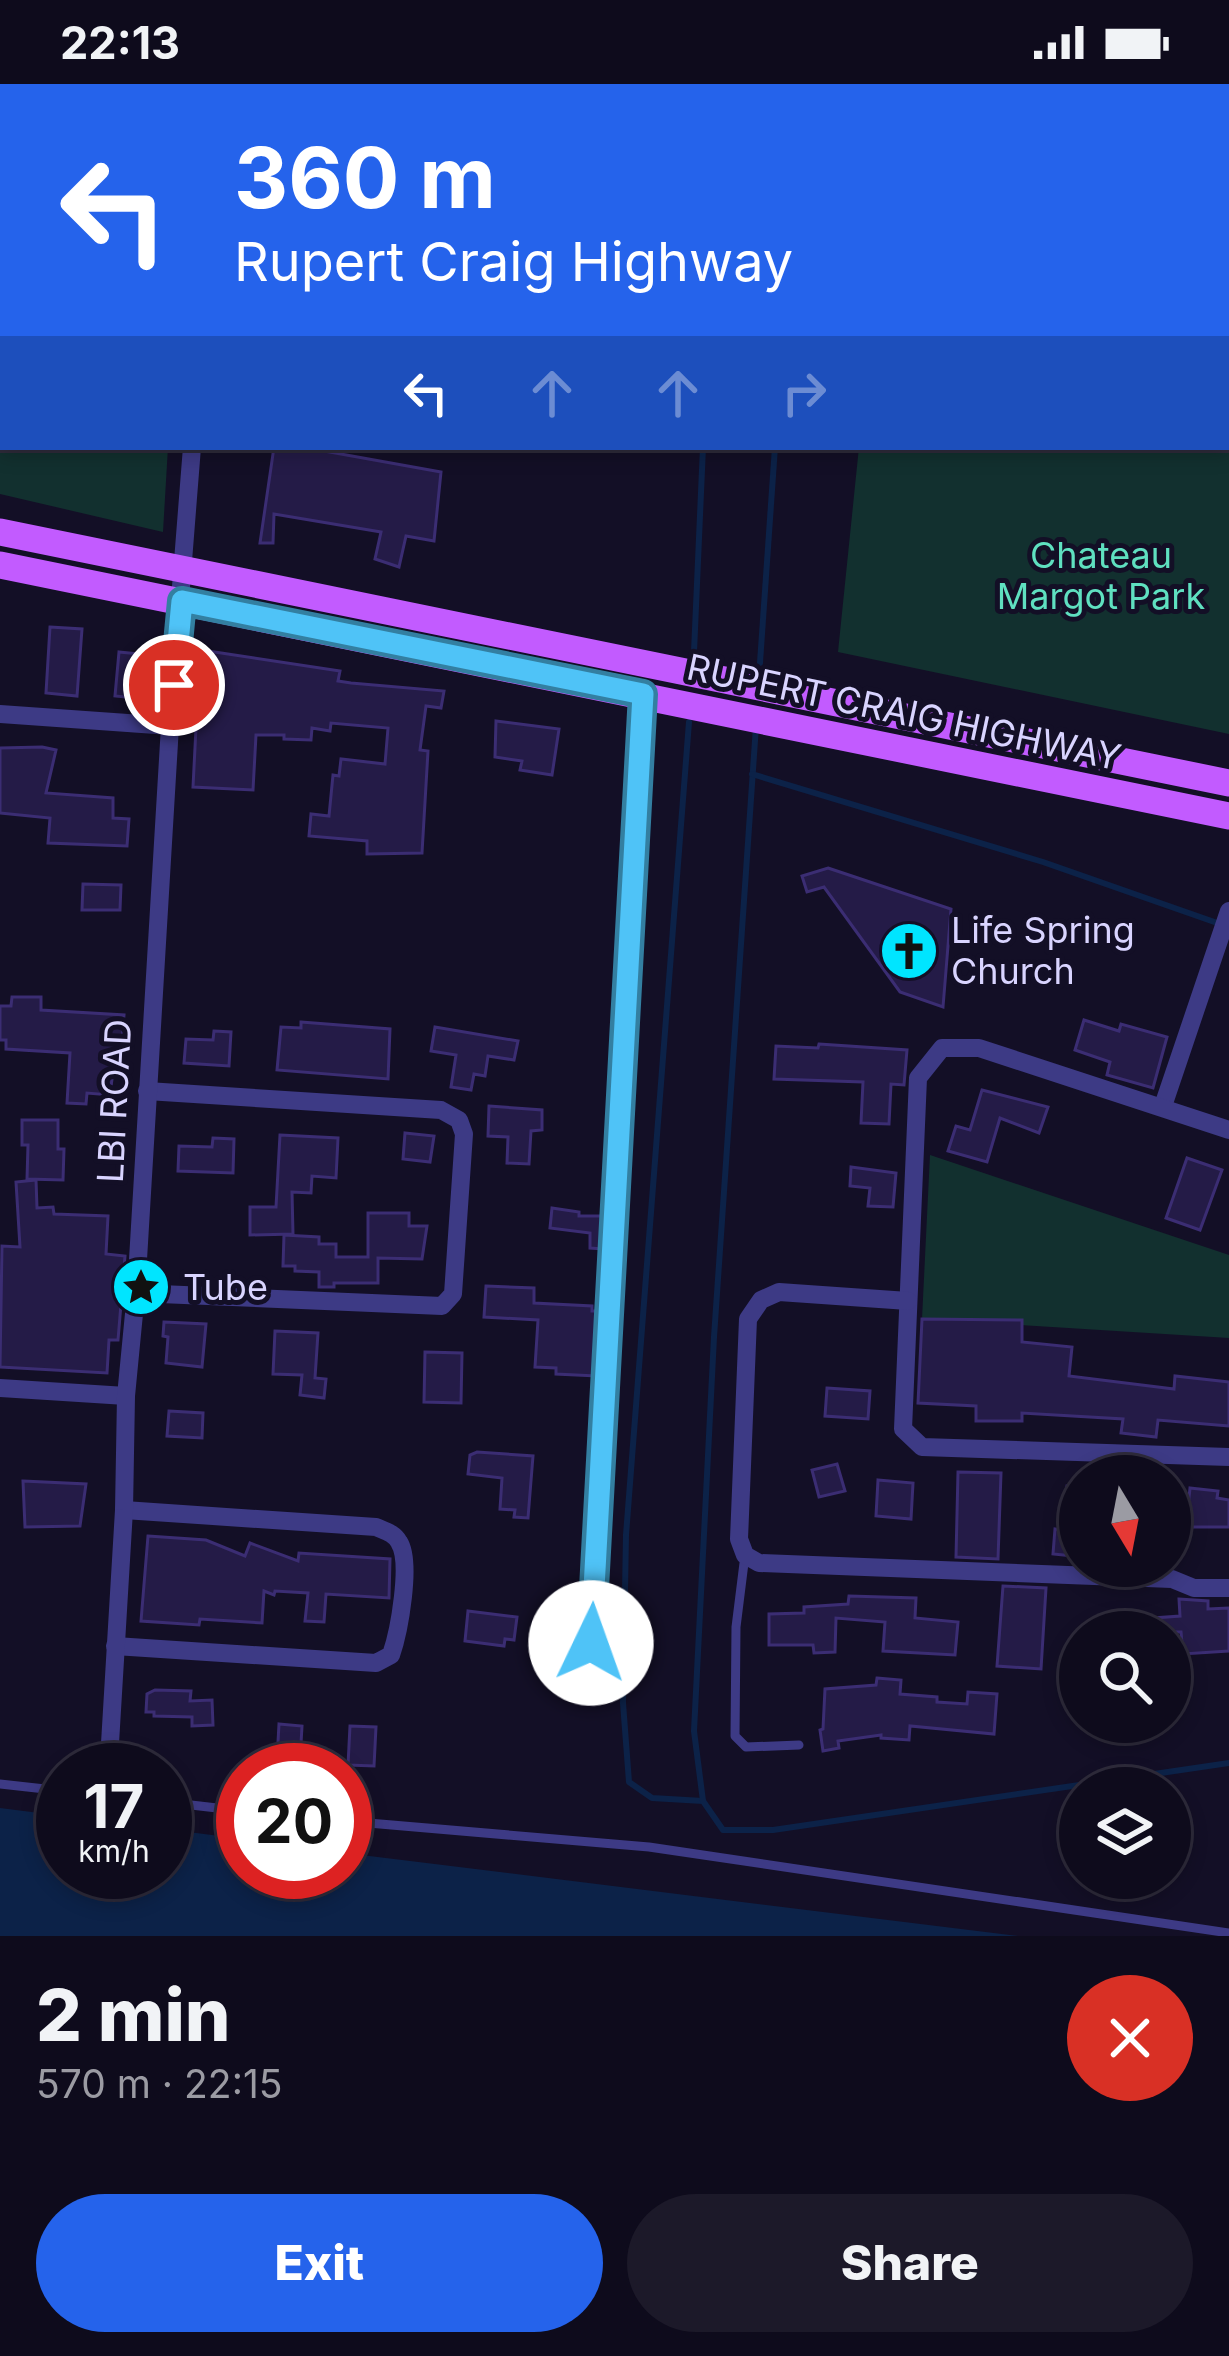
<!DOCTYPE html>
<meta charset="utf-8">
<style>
:root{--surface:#0e0b1c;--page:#1c1929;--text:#f1f3f6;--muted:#9b9ba3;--line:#2e2b3b;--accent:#2563eb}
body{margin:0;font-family:Inter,sans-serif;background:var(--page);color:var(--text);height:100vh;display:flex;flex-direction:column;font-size:45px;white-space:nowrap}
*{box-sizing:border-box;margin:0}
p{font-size:39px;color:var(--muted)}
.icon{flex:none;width:66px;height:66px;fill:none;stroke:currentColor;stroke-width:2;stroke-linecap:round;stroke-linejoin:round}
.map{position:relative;height:1852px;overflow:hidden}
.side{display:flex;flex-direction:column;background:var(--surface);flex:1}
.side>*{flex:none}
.hud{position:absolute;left:0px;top:0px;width:1230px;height:366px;box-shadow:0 6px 18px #0003,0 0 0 3px var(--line);background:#2563eb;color:#fff;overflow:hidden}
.needle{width:78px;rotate:170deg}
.buttons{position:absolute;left:1059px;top:1371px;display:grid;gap:24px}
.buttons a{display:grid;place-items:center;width:132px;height:132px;border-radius:50%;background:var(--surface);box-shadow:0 6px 18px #0003,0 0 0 3px var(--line);font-size:60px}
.speed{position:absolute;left:36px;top:1659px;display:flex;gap:24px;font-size:60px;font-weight:700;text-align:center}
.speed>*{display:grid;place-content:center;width:156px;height:156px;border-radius:50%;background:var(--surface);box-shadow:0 6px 18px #0003,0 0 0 3px var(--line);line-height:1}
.speed small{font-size:30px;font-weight:400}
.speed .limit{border:18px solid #d22;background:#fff;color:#111}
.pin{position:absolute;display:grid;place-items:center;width:102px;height:102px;color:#fff;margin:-51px;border:6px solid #fff;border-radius:50%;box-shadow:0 3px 12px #0007}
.me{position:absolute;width:132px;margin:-66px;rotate:3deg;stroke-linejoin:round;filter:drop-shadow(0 0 9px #0008)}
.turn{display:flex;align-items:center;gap:42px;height:252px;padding:0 36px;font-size:54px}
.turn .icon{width:156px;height:156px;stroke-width:2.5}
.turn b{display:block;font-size:84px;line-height:102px}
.lanes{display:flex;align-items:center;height:114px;padding:0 36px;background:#0003;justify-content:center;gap:60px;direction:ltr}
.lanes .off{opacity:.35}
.round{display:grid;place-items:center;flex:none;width:126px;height:126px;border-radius:63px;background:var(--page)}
.head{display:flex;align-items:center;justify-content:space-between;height:204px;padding:0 36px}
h1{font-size:72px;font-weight:800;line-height:90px}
.action{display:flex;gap:24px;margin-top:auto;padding:24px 36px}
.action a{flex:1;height:138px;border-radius:72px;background:var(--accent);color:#fff;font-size:48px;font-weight:800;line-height:138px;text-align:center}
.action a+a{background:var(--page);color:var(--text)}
.status{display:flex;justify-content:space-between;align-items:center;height:84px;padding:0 60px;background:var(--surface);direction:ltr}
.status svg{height:33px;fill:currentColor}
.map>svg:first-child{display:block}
</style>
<div class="status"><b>22:13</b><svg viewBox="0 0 49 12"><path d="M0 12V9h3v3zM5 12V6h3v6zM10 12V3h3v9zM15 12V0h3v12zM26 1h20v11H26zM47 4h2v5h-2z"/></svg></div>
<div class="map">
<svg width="1229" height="1852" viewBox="0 0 1229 1852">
<rect width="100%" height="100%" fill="#130f26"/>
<!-- green -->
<g fill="#12302f">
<path d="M0 0H193L3 3V363H168L163 448 0 410Z"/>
<path d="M901 0H1229V650L838 568 859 363H1227V3H901Z"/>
<path d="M930 1071 1229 1171V1254L922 1235Z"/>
</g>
<!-- water -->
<path fill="#0c2248" d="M0 1724 63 1732V1788H165V1745L243 1755V1788H345V1769L1018 1852H0Z"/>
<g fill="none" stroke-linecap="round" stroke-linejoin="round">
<!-- stream -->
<g stroke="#0c2248" stroke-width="6">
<path d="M727 3 728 0"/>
<path d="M799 3V0"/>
<path d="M694 568 703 363"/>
<path d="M759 593 775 363"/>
<path d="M689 638 626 1451 623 1619 629 1698 652 1714 703 1717"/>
<path d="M756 642 714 1253 694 1647 703 1717 723 1746H773L1229 1679"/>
<path d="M752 690 1043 778 1223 841"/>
</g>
</g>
<!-- building -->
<g fill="#241b47" stroke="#3b2d73" stroke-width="3">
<path d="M274 363H302L441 388 434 457 406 452 399 483 375 475 381 448 274 430 273 459H260Z"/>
<path d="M50 543 82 545 77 612 46 609Z"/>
<path d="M208 567 340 587 338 597 351 599 444 607 441 624 426 622 420 666 428 667 422 769 367 770V757L309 752 311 730 329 732 333 691 339 692 341 675 385 680 388 644 331 639 330 647 312 644 311 656 284 655V651H256L253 706 193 703 197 624Z"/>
<path d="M119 568 150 571 146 615 115 612Z"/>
<path d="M496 637 559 645 552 691 520 686 522 677 495 673Z"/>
<path d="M42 663 56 666 46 709 113 714V734L129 735 127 762 48 759 50 734 0 729V664Z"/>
<path d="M828 784 951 825 943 923 900 908 824 803 807 808 802 792Z"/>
<path d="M83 800 121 801 120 826H82Z"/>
<path d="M12 913H41V926L124 931 121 972 115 971 110 1011 87 1009 86 1020 67 1019 70 969 6 965V956H0V922H11Z"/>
<path d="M1084 936 1119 947 1121 940 1167 953 1153 1004 1107 991 1110 978 1075 966Z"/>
<path d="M301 938 390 945 388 995 277 986 281 943 301 944Z"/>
<path d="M435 943 518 957 514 976 488 972 485 992 474 990 471 1006 451 1003 456 971 431 967Z"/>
<path d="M214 947 231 948 229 982 184 979 186 955 213 956Z"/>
<path d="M819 960 907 966 904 1001 891 1000 889 1040 861 1039 863 998 774 995 776 962 818 964Z"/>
<path d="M982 1006 1048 1023 1039 1049 1000 1034 987 1078 948 1067 956 1042 970 1046Z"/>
<path d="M489 1022 542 1026V1046L531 1047 529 1080 507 1079 508 1053 488 1052Z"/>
<path d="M22 1036H58V1065H64L63 1096 27 1095 28 1061H22Z"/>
<path d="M405 1049 434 1052 430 1078 403 1075Z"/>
<path d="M280 1051 338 1054 336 1094 312 1092 311 1109 292 1108 293 1150 250 1151V1123H276Z"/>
<path d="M213 1054 234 1055 233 1089 178 1087 179 1062 212 1063Z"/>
<path d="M1187 1074 1222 1086 1200 1146 1166 1134Z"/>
<path d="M851 1083 896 1089 893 1123 868 1122 870 1104 850 1102Z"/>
<path d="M36 1096 37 1124 53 1123 54 1130 108 1132 106 1170 125 1172 118 1256H109L107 1289 0 1283 2 1162 20 1163 16 1098Z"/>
<path d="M552 1124 579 1128V1132H605L603 1165 590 1164V1149L550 1144Z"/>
<path d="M368 1129H409V1142H427L422 1175 378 1174V1199H334V1203H319V1188L295 1187V1182H283L284 1151 319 1153V1160H336V1173H368Z"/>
<path d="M486 1202 534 1204V1219L592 1222V1227H598L596 1292 556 1290V1284L535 1283 538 1236 484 1233Z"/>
<path d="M922 1235 1022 1236V1258L1072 1263 1069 1292 1174 1305 1175 1292 1229 1298V1342L1158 1336 1156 1353 1121 1349 1123 1335 1022 1329V1337H976V1322L918 1319Z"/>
<path d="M164 1238 206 1240 202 1283 166 1279 168 1253 163 1252Z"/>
<path d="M275 1247 318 1249 315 1294 326 1295 324 1314 300 1311 302 1291 273 1290Z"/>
<path d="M425 1268 462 1269 461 1319 424 1318Z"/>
<path d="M827 1304 870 1307 868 1335 825 1332Z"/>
<path d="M169 1327 203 1329 202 1354 167 1352Z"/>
<path d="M477 1368 533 1372 528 1434 514 1433 515 1426 500 1425 502 1394 468 1390 470 1371Z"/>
<path d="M837 1380 845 1407 819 1413 812 1386Z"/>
<path d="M958 1388 1001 1389 998 1475 956 1473Z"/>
<path d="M878 1396 913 1399 911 1435 876 1432Z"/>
<path d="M23 1397 86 1400 80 1442 25 1443Z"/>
<path d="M1067 1402 1080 1403 1074 1472 1053 1470 1055 1445 1062 1446Z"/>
<path d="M1190 1404 1218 1407 1217 1414 1229 1416V1443H1186Z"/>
<path d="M148 1452 206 1456 245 1472 250 1459 298 1477 299 1469 390 1475 389 1514 326 1510 324 1538 305 1537 308 1509 275 1507 274 1511 264 1507 262 1539 200 1535 199 1541 141 1537Z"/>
<path d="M1003 1502 1046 1504 1041 1585 997 1582Z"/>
<path d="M849 1512 916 1514 915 1534 958 1538 955 1571 883 1567 885 1538 836 1534 835 1568 814 1569 813 1561H769V1530L804 1529V1523L848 1520Z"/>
<path d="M1179 1515 1208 1517V1525L1229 1524V1567L1183 1570 1181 1548H1141L1140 1535 1180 1532Z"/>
<path d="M468 1527 517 1533 514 1556 505 1555 504 1562 465 1557Z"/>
<path d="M877 1594 901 1596 900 1610 937 1613V1618L967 1620 968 1608 997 1610 994 1650 910 1642 909 1656 881 1654V1651L838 1657 839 1664 823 1667 820 1646 823 1645 825 1605 876 1601Z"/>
<path d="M155 1606 191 1607 190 1617 212 1616 213 1641 192 1642V1633L154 1632V1628H146L147 1610Z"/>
<path d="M279 1640 302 1642 300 1677 277 1676Z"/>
<path d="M350 1642 376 1643 374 1682 348 1681Z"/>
</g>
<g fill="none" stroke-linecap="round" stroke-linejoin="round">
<!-- lane -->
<g stroke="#3d3a85" stroke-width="9">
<path d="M745 1471 736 1543 735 1652 746 1663 799 1661"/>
<path d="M591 1559 642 616"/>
<path d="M0 1700 63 1707"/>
<path d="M165 1718 243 1727"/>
<path d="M345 1737 649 1763 1229 1849"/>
</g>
<!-- street -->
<g stroke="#3d3a85" stroke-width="18">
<path d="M217 3V0"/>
<path d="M472 3 473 0"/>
<path d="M0 630 170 642"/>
<path d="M1163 1022 1229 827"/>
<path d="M1229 1046 979 964H942L918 994 903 1345 922 1363 1229 1373"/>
<path d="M136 1209 442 1222 453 1210 464 1050 459 1036 441 1026 147 1007"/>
<path d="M908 1217 779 1208 761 1216 748 1235 739 1455 745 1471 759 1479 1172 1495 1194 1504H1229"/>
<path d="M0 1304 126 1312"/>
<path d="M115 1562 376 1579 391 1571C399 1548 412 1478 399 1458 394 1449 385 1447 376 1443L124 1426"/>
<path d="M109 1676 124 1426 126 1312 136 1209 170 642 192 363"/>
</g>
<!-- primary -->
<g stroke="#c25bff" stroke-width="27">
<path d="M0 448 1229 699"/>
<path d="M0 481 1229 732"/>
</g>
</g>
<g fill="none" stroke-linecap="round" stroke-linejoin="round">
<!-- route casing -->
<g stroke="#337fa1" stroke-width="30">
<path id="route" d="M174 601 182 517 643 610 591 1559"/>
</g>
<!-- route -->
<use href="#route" stroke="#4fc3f7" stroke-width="21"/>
</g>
<!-- icons -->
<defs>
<g id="church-disc" transform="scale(3)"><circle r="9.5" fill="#00e5ff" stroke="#130f26"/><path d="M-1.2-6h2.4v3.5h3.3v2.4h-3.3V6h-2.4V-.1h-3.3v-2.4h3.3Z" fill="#111"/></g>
<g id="sight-disc" transform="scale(3)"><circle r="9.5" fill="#00e5ff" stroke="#130f26"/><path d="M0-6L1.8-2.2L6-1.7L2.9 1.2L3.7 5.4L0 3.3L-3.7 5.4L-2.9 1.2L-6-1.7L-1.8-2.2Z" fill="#111"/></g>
</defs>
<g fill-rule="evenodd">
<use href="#church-disc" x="909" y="867"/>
<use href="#sight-disc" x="141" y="1203"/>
</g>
<g text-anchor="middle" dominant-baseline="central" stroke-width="10" stroke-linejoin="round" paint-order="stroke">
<!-- park labels -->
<g font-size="36" fill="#5fe0c0" stroke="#130f26">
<text x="1101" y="471">Chateau<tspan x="1101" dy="41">Margot Park</tspan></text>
</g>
<!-- street labels -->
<g font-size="36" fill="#d9d4ff" stroke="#130f26">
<text transform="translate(904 628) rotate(12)">RUPERT CRAIG HIGHWAY</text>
<text transform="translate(114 1017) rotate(-87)">LBI ROAD</text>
</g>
<!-- poi labels -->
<g font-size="36" fill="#d9d4ff" stroke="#130f26" text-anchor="start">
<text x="951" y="846">Life Spring<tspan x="951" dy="41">Church</tspan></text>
<text x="183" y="1203">Tube</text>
</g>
</g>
</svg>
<div class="buttons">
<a><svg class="needle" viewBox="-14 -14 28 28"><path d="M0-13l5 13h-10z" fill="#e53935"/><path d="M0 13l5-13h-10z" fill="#9b9ba3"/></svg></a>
<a><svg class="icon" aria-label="search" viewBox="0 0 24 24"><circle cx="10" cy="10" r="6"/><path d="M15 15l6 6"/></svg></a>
<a><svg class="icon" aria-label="layers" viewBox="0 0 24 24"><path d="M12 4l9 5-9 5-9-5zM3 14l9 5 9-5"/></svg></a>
</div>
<div class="speed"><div>17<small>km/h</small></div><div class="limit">20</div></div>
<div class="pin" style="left:174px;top:601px;background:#d93025"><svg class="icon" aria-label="arrive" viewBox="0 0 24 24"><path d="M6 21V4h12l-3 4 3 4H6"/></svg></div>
<svg class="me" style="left:591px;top:1559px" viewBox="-20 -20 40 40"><circle r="19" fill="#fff"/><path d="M0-13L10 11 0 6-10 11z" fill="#4fc3f7"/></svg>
<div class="hud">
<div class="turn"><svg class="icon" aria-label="left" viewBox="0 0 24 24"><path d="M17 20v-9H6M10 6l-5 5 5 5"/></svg><div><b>360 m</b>Rupert Craig Highway</div></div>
<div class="lanes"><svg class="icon" aria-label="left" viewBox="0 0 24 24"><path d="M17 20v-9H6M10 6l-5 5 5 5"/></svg><svg class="icon off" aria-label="ahead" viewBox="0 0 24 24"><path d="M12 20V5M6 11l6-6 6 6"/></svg><svg class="icon off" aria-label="ahead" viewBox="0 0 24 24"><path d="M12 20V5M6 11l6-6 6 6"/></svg><svg class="icon off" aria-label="right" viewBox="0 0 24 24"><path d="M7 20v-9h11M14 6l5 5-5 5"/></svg></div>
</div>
</div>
<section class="side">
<div class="head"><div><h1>2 min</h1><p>570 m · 22:15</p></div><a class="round" style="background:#d93025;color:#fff"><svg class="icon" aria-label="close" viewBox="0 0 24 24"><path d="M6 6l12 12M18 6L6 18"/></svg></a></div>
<div class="action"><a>Exit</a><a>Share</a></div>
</section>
